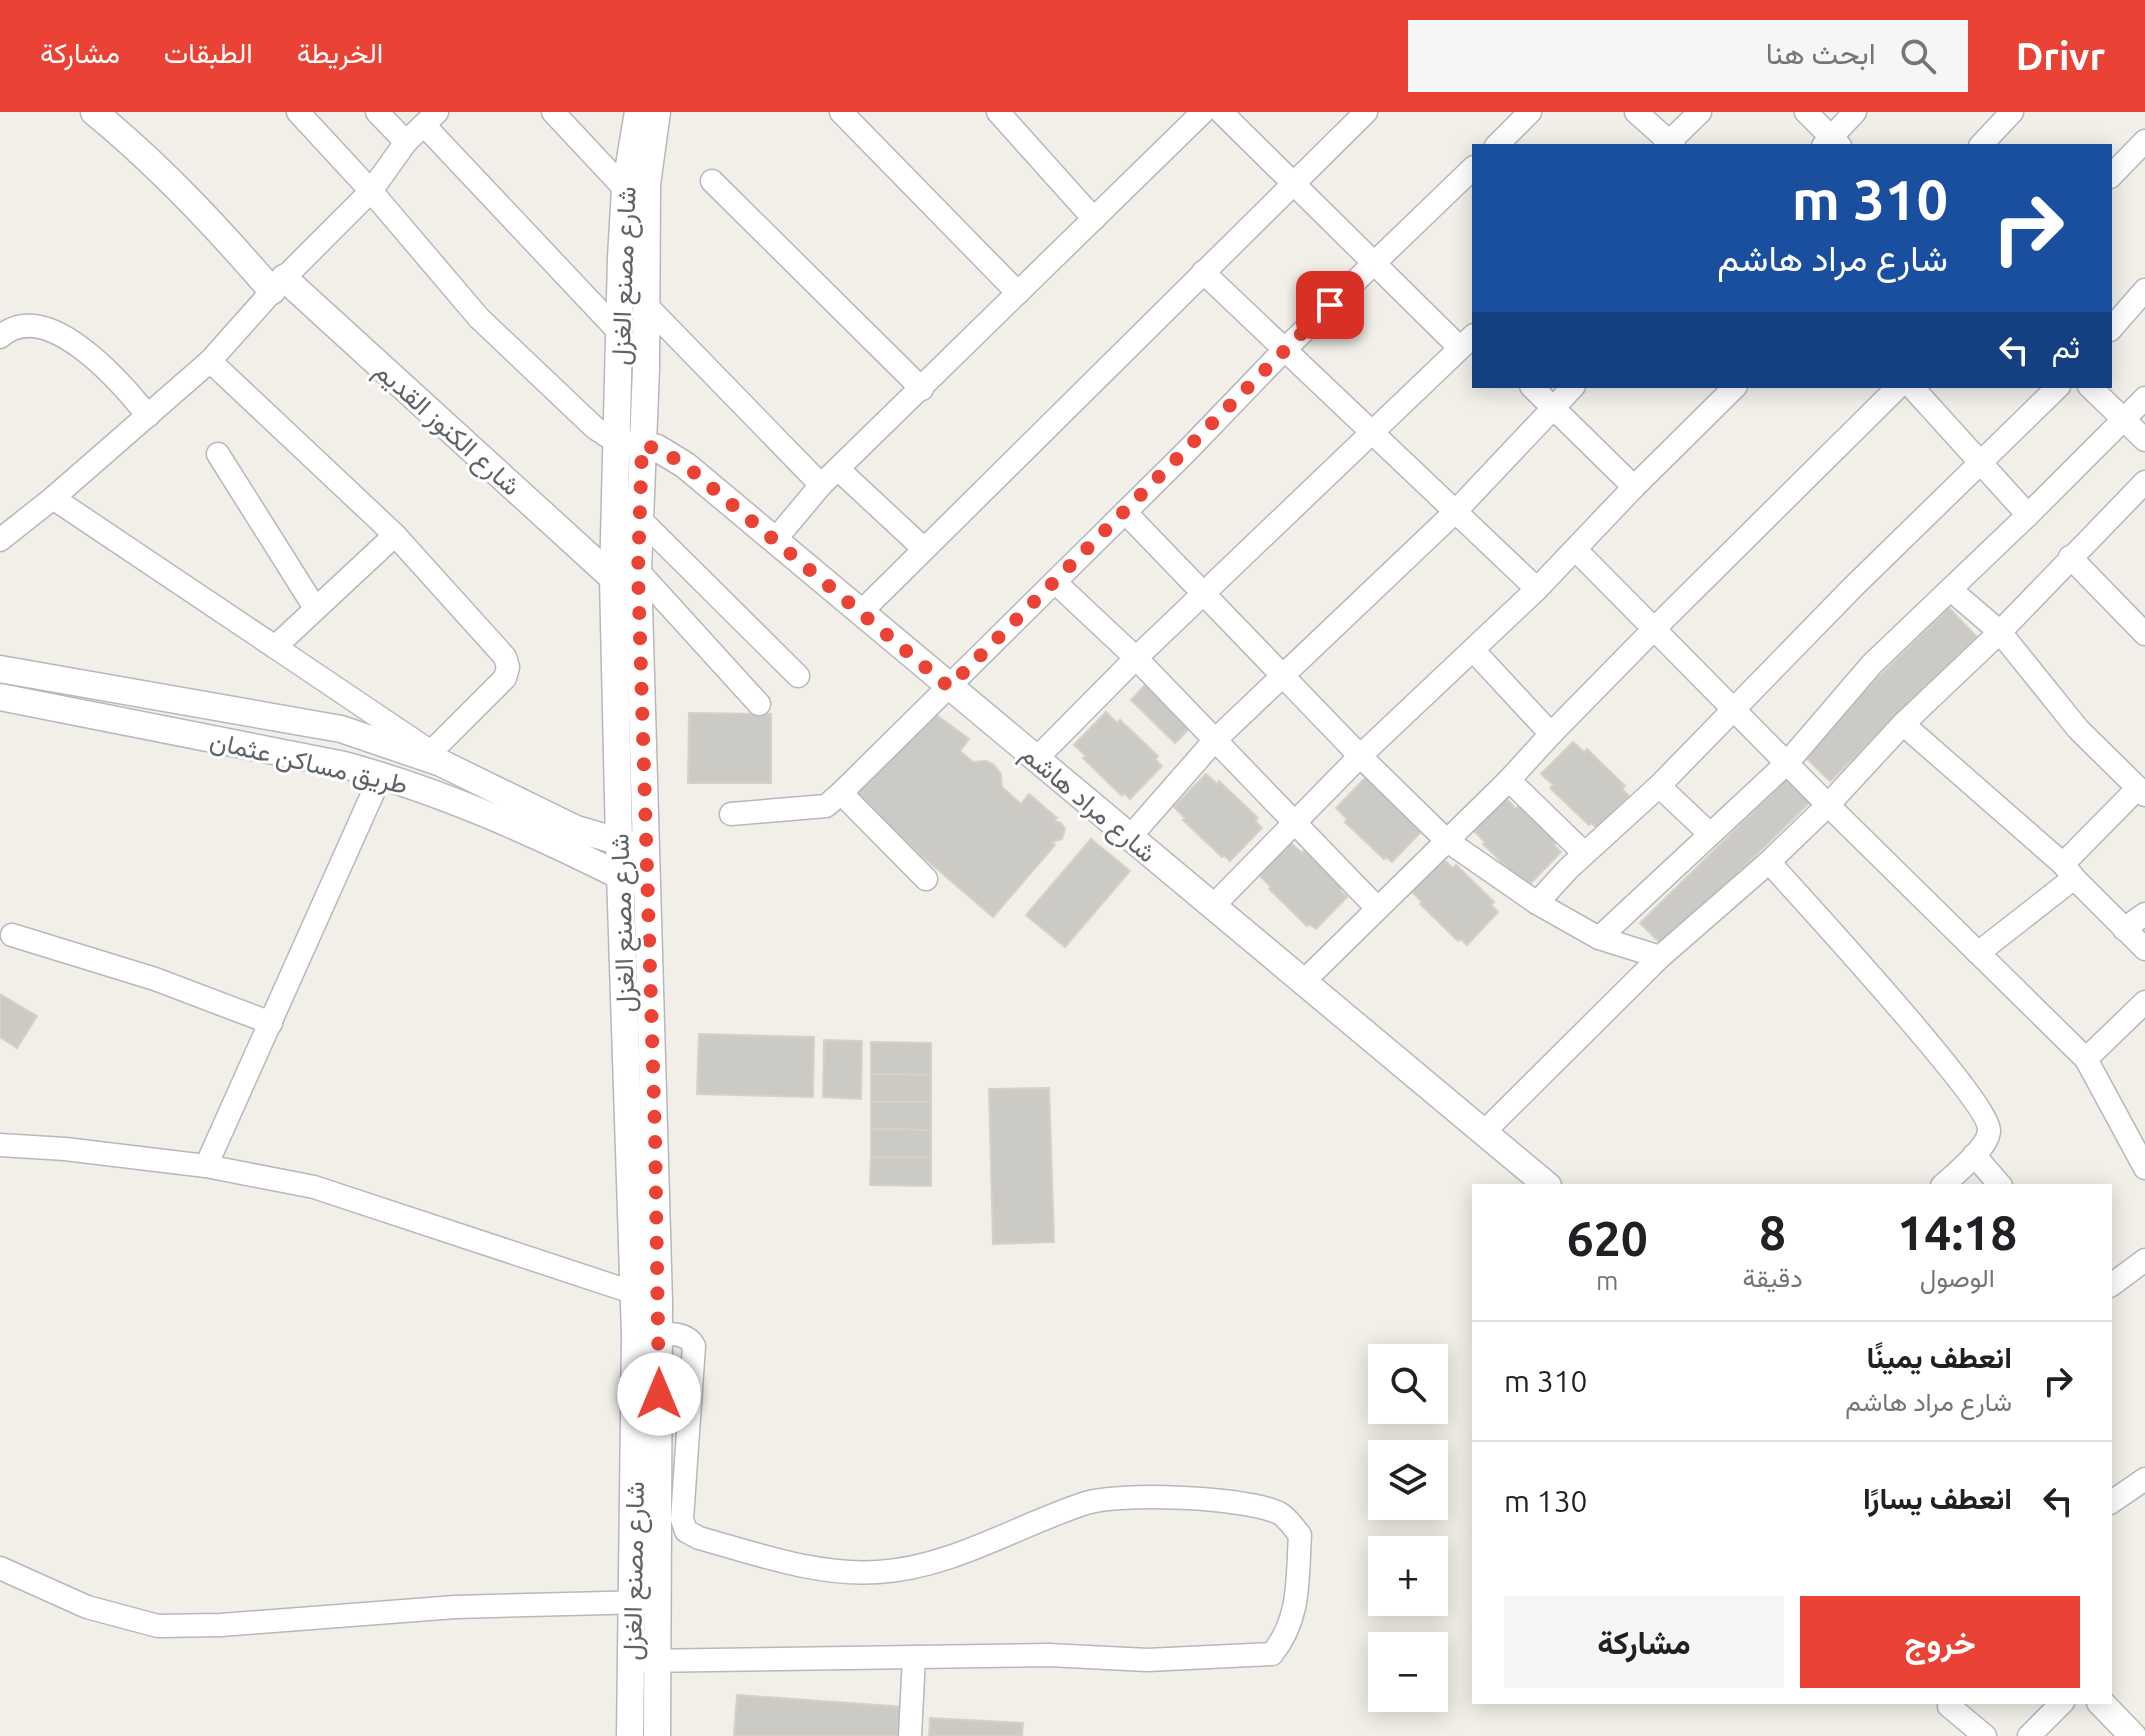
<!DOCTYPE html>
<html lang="ar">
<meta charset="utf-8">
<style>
:root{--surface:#fff;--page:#f6f6f6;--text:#202124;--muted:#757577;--line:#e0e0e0;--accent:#ea4335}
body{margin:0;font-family:Ubuntu,Vazirmatn,sans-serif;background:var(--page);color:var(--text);direction:rtl;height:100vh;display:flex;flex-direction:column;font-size:30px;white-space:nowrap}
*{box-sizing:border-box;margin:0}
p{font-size:26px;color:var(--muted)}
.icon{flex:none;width:44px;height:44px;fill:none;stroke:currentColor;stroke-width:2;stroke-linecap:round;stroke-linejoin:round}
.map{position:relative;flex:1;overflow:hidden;direction:ltr}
.sheet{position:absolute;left:1472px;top:1072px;width:640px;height:520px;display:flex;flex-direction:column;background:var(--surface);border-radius:0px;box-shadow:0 4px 20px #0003;direction:rtl}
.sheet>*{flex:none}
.hud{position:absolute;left:1472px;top:32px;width:640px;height:244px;border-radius:0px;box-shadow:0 4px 20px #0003;direction:rtl;background:#1a4fa0;color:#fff;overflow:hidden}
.buttons{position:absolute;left:1368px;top:1232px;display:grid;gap:16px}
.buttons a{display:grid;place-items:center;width:80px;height:80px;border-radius:0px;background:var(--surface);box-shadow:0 4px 20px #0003;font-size:40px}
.pin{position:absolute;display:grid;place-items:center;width:68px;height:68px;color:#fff;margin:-34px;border-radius:16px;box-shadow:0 4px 12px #0006}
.me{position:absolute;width:88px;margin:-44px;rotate:0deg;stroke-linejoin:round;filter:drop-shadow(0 0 6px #0008)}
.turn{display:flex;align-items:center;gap:28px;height:168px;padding:0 32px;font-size:36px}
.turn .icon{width:104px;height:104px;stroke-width:2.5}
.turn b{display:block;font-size:56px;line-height:68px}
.then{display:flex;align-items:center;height:76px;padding:0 32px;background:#0003;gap:16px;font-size:30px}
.eta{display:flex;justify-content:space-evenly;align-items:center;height:136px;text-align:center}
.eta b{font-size:48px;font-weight:700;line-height:56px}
.primary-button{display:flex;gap:16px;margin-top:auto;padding:16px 32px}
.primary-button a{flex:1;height:92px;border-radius:0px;background:var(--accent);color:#fff;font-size:32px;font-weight:700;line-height:92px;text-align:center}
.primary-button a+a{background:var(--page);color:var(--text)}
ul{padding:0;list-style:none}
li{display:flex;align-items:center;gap:24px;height:120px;padding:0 32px;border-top:2px solid var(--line)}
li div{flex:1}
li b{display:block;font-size:30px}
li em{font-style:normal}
header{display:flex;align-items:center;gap:48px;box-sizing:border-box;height:112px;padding:0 40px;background:var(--accent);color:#fff}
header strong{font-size:38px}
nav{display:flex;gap:44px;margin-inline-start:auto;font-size:28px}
.search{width:560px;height:72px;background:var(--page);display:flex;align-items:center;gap:20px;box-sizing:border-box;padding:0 28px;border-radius:0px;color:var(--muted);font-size:30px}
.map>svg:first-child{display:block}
</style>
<header>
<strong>Drivr</strong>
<div class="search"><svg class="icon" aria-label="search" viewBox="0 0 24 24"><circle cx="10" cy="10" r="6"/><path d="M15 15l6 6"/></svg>ابحث هنا</div>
<nav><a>الخريطة</a><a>الطبقات</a><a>مشاركة</a></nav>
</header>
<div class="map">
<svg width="2145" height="1624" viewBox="0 0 2145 1624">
<rect width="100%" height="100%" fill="#f1efe8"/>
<!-- building -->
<g fill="#cccac5" stroke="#d6d1c6" stroke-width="2">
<path d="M1949 496 1977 525 1830 669 1801 641Z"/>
<path d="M1147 571 1192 614 1175 631 1131 588Z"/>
<path d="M1106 600 1117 611 1120 608 1158 644 1155 647 1162 654 1130 687 1124 681 1122 684 1083 646 1086 644 1074 633Z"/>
<path d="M689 601 771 602V671H688Z"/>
<path d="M934 601 969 627 960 639 973 650 986 649 993 652 1001 662 1002 675 1021 692 1029 682 1057 706 1054 709 1061 711 1065 717 1062 727 1052 730 1055 733 993 805 851 683Z"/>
<path d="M1573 630 1584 640 1587 637 1625 674 1622 677 1629 684 1597 716 1591 711 1589 713 1550 676 1553 673 1541 662Z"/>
<path d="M1206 662 1217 672 1219 669 1258 706 1255 709 1262 716 1230 749 1224 743 1222 745 1183 708 1185 706 1174 695Z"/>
<path d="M1368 663 1424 717 1392 750 1386 745 1384 747 1345 710 1347 707 1336 696Z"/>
<path d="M1789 665 1812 688 1663 834 1640 811Z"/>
<path d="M1506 686 1516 697 1519 693 1557 730 1554 733 1561 740 1529 773 1524 767 1522 770 1483 732 1485 730 1474 719Z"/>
<path d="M1091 727 1130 759 1065 835 1026 803Z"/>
<path d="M1291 731 1302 741 1305 738 1343 775 1340 778 1347 785 1316 817 1309 812 1307 814 1269 777 1271 775 1259 763Z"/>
<path d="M1442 746 1453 756 1456 753 1494 790 1491 793 1498 800 1467 833 1461 827 1458 829 1420 792 1422 790 1411 779Z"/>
<path d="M0 882 37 904 17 936 0 925Z"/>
<path d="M699 922 814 925 813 985 697 982Z"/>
<path d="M824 928 862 929 861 987 823 985Z"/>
<path d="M871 930 931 931V963L871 962Z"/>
<path d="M871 962 931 963V990H871Z"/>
<path d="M1049 976 1054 1130 993 1132 989 977Z"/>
<path d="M871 990H931V1018L871 1017Z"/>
<path d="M871 1017 931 1018V1045H871Z"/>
<path d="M871 1045H931V1074L870 1073Z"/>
<path d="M737 1583 905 1595 903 1624H734Z"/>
<path d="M930 1606 1023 1611 1022 1624H929Z"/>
</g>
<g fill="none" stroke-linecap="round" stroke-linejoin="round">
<!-- minor casing -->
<g stroke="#b5b8bc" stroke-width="25">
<g id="minor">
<path d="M298 0 371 79 479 206 595 316 618 331"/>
<path d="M377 0 406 30"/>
<path d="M553 0 625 77"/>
<path d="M841 0 1018 181"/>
<path d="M998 0 1094 107"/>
<path d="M1221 0 1460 236"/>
<path d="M1636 0 1674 34"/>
<path d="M1806 0 1840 34"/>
<path d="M424 13 620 221"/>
<path d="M1496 34 1530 0"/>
<path d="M1665 34 1700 0"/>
<path d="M1823 34 1855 0"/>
<path d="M1980 34 2012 0"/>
<path d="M2110 65 2145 29"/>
<path d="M712 69 922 277"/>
<path d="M1203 160 1537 477"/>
<path d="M644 191 821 373 1203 0"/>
<path d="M2110 218 2145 178"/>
<path d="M0 225C46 183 121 270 148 304"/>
<path d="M210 249 395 423 505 545 508 555 505 566 431 640 275 535"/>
<path d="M1531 274 1634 375"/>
<path d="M1911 274 2028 403"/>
<path d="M2089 274 2145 328"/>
<path d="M218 342 315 496"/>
<path d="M838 357 924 437"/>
<path d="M53 386 275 535 395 423"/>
<path d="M1125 400 1360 644 1446 728 1537 791 1599 826 1788 650 1872 552 2028 403 2145 286"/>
<path d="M638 405 798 564"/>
<path d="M0 428 53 386 210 249 284 166 371 79 406 30 437 0"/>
<path d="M774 429 821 373"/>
<path d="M1576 438 1828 693 2086 947 2145 1056"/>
<path d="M2070 445 2145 522"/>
<path d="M638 459 759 592"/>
<path d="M1055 470 1136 546 1377 796"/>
<path d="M1951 478 2000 520 2078 617 2145 683"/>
<path d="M860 501 1366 0"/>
<path d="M1473 538 1551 622"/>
<path d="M1903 612 2063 752 2074 766 2145 837"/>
<path d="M1036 647 1136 546 1474 223"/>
<path d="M1509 668 1584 741"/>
<path d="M1659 674 1710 722"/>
<path d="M841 681 926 767"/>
<path d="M731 702 826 694 841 681 1186 340 1286 236 1474 55"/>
<path d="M1130 725 1214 629 1454 401 1574 274"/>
<path d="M1769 750C1800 785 1991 991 1989 1019 1988 1036 1955 1062 1942 1074"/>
<path d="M2063 752 2138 676"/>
<path d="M1537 791 1568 757 1659 674 1853 475 2059 274"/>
<path d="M1213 794 1360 644 1537 477 1634 375 1736 274"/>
<path d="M2124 817 2145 802"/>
<path d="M12 823 155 867 271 911"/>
<path d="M1599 826 1660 845"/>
<path d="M1978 841 2074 766"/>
<path d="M1304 869 1509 668 1551 622 1654 517 1899 274"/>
<path d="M2086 947 2145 890"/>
<path d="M1484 1020 1660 845 1769 750 1828 693 1903 612 2000 520 2145 370"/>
<path d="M0 1033 65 1037 206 1054 314 1075 647 1185"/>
<path d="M1974 1043 2001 1074"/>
<path d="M206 1054 381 663"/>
<path d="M2110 1174 2145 1148"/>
<path d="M2110 1391 2145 1367"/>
<path d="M0 1456 87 1495 158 1514 221 1513 455 1495 646 1490"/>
<path d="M641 1549 1049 1543 1147 1548 1272 1542C1301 1506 1297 1468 1300 1423 1294 1416 1287 1405 1279 1401 1245 1385 1121 1380 1086 1391 1018 1413 951 1456 878 1460 817 1464 757 1442 699 1426L686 1419 682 1407 694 1234C685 1217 661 1223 644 1223"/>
<path d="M1949 1594 1985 1624"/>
<path d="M910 1624 914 1545"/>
<path d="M2029 1624 2063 1590"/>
</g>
</g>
<!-- tertiary casing -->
<g stroke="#b5b8bc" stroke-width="29">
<g id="tertiary">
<path d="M94 0C160 54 217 115 272 179"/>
<path d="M284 166 613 466"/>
<path d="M625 332 657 336 685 353 1548 1074"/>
<path d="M0 557 341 617 441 651 576 717 635 734"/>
<path d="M0 585 344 653C444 680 539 723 630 769"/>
<path d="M2100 1590 2133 1624"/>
<path d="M630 1624 635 1223 619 730 613 466 621 146 625 77 638 0"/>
<path d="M657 1624 659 1190 638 459 646 256 647 72 657 0"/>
</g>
</g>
<!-- minor -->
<use href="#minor" stroke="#fff" stroke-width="22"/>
<!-- tertiary -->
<use href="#tertiary" stroke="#fff" stroke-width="26"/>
</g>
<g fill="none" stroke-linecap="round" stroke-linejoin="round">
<!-- route -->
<path stroke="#ea4335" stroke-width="14" stroke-dasharray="0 25.2" d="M659 1282 655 1021 638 459 642 334 657 336 685 353 949 575 1330 193"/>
</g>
<g text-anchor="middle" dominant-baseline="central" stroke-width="6" stroke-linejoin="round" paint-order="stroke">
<!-- street labels -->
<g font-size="26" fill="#5f6368" stroke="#fff">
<text transform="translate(623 164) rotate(-88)">شارع مصنع الغزل</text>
<text transform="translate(448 316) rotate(42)">شارع الكنوز القديم</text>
<text transform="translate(309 650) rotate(13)">طريق مساكن عثمان</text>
<text transform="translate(1089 691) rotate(40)">شارع مراد هاشم</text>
<text transform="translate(622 811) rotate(-92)">شارع مصنع الغزل</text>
<text transform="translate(633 1459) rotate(-89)">شارع مصنع الغزل</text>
</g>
</g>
</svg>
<div class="buttons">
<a><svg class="icon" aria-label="search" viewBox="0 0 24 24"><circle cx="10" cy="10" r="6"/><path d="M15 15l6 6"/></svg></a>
<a><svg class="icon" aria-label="layers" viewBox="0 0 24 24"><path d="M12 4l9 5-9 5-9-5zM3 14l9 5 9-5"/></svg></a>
<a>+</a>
<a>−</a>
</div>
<div class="pin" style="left:1330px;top:193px;background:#d93025"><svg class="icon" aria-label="arrive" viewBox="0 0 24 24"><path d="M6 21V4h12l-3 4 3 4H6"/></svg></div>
<svg class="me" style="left:659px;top:1282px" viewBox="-20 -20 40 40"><circle r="19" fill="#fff"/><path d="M0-13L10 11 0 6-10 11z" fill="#ea4335"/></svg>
<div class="hud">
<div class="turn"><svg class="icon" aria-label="right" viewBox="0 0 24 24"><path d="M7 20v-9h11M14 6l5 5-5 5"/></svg><div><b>310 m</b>شارع مراد هاشم</div></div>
<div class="then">ثم<svg class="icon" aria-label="left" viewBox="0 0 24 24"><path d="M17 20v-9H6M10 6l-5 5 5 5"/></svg></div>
</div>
<section class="sheet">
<div class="eta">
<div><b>14:18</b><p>الوصول</p></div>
<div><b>8</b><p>دقيقة</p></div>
<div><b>620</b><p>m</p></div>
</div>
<ul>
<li><svg class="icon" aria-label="right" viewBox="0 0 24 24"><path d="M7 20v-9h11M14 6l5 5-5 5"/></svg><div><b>انعطف يمينًا</b><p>شارع مراد هاشم</p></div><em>310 m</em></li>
<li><svg class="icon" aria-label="left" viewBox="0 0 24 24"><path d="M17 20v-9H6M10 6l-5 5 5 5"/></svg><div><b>انعطف يسارًا</b></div><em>130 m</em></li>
</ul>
<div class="primary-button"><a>خروج</a><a>مشاركة</a></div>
</section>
</div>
